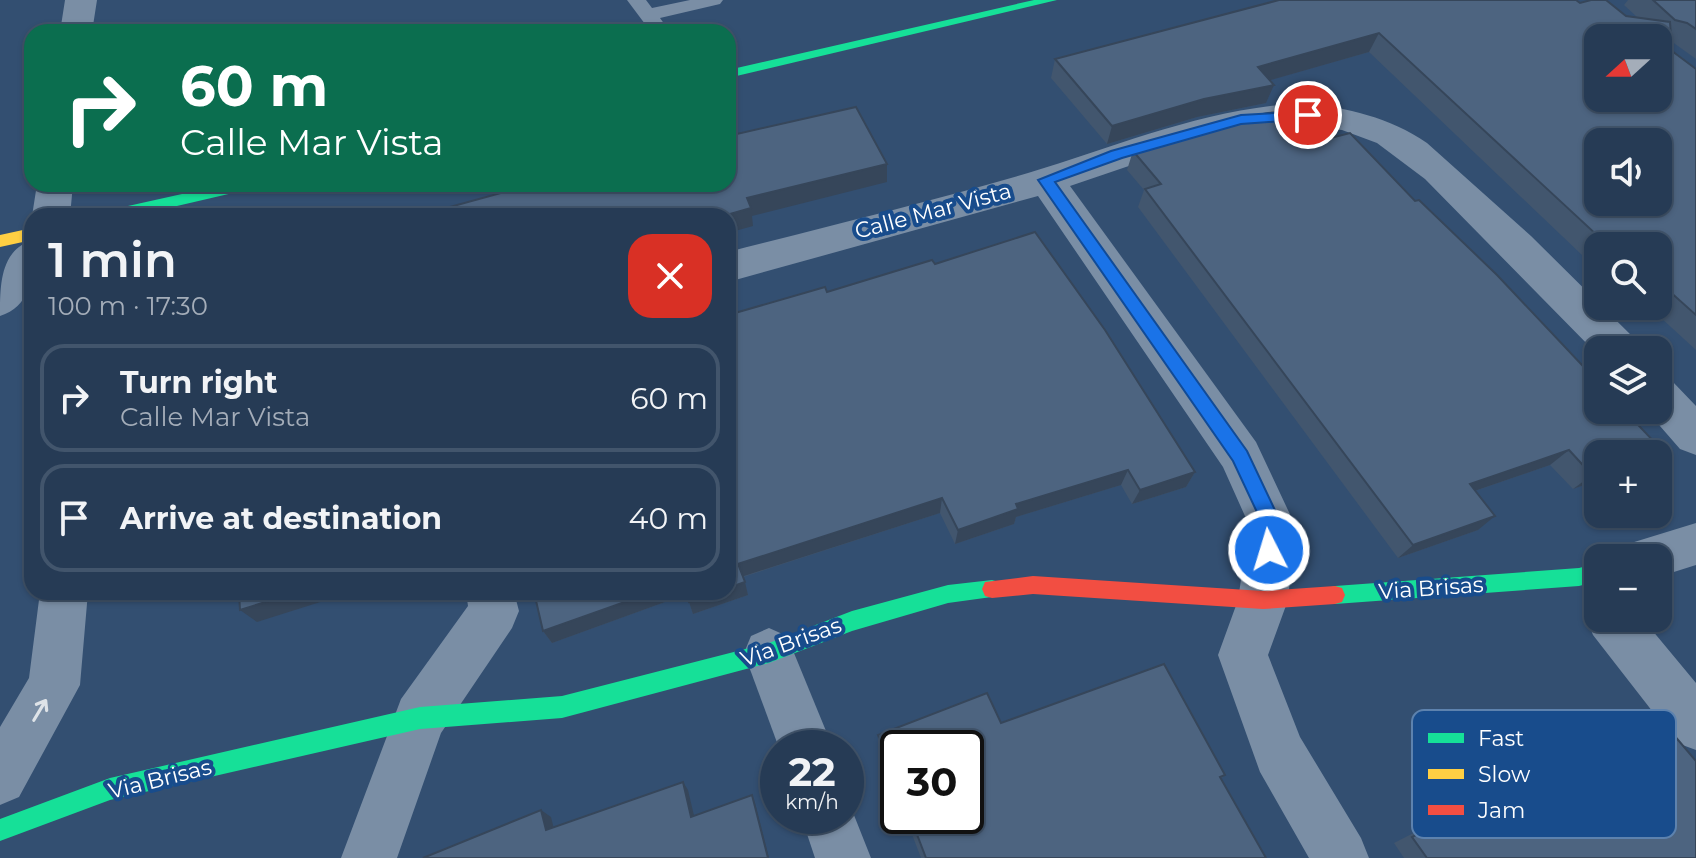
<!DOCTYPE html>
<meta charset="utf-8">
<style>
:root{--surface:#263b55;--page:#32465f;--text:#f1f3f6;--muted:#a4adb9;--line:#42556c}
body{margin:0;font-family:Montserrat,sans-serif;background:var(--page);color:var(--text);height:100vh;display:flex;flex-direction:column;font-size:30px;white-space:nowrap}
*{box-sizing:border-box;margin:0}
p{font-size:26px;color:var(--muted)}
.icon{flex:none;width:44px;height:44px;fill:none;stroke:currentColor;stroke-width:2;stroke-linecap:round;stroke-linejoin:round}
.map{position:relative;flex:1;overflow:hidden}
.sheet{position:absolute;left:24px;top:208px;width:712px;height:392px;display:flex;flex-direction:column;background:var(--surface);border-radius:24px;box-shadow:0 2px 6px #0004,0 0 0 2px var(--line)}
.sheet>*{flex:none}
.hud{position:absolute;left:24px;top:24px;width:712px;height:168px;border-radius:24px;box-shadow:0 2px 6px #0004,0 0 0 2px var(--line);background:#0b6e4f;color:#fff;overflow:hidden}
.needle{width:52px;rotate:249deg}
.buttons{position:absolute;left:1584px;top:24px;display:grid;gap:16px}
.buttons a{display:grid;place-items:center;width:88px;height:88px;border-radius:16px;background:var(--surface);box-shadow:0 2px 6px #0004,0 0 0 2px var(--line);font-size:40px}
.speed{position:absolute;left:760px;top:730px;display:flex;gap:16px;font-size:40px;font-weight:700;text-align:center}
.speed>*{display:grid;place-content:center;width:104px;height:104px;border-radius:50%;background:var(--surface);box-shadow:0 2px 6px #0004,0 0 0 2px var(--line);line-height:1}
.speed small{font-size:20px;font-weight:400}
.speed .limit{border:4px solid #111;border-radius:12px;background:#fff;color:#111}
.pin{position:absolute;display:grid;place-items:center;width:68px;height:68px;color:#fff;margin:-34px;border:4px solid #fff;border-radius:50%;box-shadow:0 2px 8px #0007}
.me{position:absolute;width:88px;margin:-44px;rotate:355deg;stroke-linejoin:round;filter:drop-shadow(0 0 6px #0008)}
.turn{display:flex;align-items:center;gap:28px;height:168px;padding:0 24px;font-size:36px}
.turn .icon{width:104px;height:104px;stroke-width:2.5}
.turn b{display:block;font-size:56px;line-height:68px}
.round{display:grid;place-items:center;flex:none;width:84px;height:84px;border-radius:24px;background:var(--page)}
.summary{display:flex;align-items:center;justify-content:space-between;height:136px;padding:0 24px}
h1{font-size:48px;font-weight:600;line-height:60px}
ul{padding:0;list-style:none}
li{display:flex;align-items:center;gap:24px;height:108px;margin:0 16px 12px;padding:0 8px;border:4px solid var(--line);border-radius:24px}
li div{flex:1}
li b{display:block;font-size:30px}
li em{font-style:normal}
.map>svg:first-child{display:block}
</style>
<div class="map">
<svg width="1696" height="858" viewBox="0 0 1696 858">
<rect width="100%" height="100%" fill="#334f71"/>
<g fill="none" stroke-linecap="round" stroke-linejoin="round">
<!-- lane -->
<path fill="#7a8ea5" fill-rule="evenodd" d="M627 0H646L652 8 690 0H723L720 4 660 18 670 32H651Z"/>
<!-- street -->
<g fill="#7a8ea5" fill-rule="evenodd">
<path d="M65 0H97L92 32H60Z"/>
<path d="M1303 103C1348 108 1389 117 1427 143L1531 236 1634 338 1640 350H1598V355L1425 179 1377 143 1342 130 1303 126 1259 128 1217 136 1070 186 1256 442 1295 525 1288 600 1268 655 1300 737 1361 838 1369 858H1309L1260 772 1218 655 1238 600 1249 525 1223 467 1038 196 728 282V252C828 226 929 202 1028 173 1120 145 1206 108 1303 103Z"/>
<path d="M37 184H73L70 216H32Z"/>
<path d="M32 240C32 271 35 305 0 316 0 285 0 251 32 240Z"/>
<path d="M1658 376 1673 382 1696 406V455L1680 449 1646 410H1658Z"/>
<path d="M1696 523V565L1658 577V558H1624L1631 543Z"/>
<path d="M40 592H88L80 685 19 797 0 805V727L29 678Z"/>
<path d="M466 592H514L519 611 512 628 441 733 397 858H341L401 699 468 606Z"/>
<path d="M1598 600V618H1642L1696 683V750L1677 743 1593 635 1586 618 1593 601Z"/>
<path d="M769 628 787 636 833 748H779L744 653 751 636Z"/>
<path d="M846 795 871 858H815L801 816H846Z"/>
</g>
<!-- fast -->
<g fill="#16e098" fill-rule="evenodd">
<path d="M1034 0H1057L728 78V70Z"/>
<path d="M227 184H257L250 189 134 216H102L110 210Z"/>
<path d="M1598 563V581L1579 586 1335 604 1328 602 1325 595 1328 588 1335 586 1579 568Z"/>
<path d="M992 580 999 582 1002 589 999 596 948 603 852 631 769 663 562 718 420 729 110 800 0 841V819L110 778 420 707 562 696 769 643 852 611 948 585Z"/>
</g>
<!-- slow -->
<path fill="#ffcf43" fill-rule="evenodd" d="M32 228V240L0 247V235Z"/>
<!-- jam -->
<path fill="#f24e42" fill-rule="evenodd" d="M1033 576 1263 591 1335 586 1342 588 1345 595 1342 602 1335 604 1263 609 1033 594 992 598 985 596 982 589 985 582Z"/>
</g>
<!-- wall -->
<g fill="#42566e">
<path d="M1628 0H1696V59L1671 41 1672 51 1696 69V350L1648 306H1658V246H1598V260L1591 253 1583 256 1369 52 1270 80 1266 103 1197 117 1107 144 1051 78 1055 59 1580 3 1626 16 1637 17 1624 5Z"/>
<path d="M1327 139 1415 201 1661 449 1655 454H1598V480L1573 489 1550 465 1475 491 1478 530 1398 558 1138 207 1144 190 1127 170 1133 151Z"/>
<path d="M935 264 1195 472 1186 487 1132 504 1121 485 1016 517 1014 524 955 544 940 513 743 577 748 595 693 614 687 594 552 643 543 631 534 592H728L827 292Z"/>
<path d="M1673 734 1696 858H1404L1394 843 1441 819 1415 783 1481 751 1520 802 1649 743Z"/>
<path d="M878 735 1225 775 1221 779 1266 858H921L905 816H966L898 748V798L878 744Z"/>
</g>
<!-- shaded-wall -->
<g fill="#36465a">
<path d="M1379 33 1369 52 1250 86 1258 67Z"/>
<path d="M1274 85 1266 103 1197 117 1107 144 1112 126 1204 99Z"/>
<path d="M887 164V182L752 216 753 226 728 233V216H723L747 198Z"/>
<path d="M1607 236 1591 253 1583 256 1600 238Z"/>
<path d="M1569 450 1550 465 1454 498 1470 484Z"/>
<path d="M1128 470 1121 485 1016 517 1014 524 955 544 958 530 1016 504Z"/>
<path d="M1195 472 1186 487 1132 504 1140 490Z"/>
<path d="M1598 473V480L1573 489 1592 475Z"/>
<path d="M942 498 940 513 741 577 738 564Z"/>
<path d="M1495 516 1478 530 1398 558 1413 545Z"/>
<path d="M745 582 748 595 693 614 689 602 717 592H728V588Z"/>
<path d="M297 592H352L257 622 240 610Z"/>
<path d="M653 592H686L687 594 552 643 543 631Z"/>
<path d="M683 782 688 790 696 824 691 817Z"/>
<path d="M752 795 755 803 769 858H768Z"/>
<path d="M541 810 551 817 556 837 546 830Z"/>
</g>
<!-- building -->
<g fill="#4d6480" stroke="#36465a" stroke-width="2" fill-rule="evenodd">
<path d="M1279 0H1576L1580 3 1591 0H1606L1626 16 1670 22 1672 51 1696 69V315L1658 281V246H1619L1607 236 1600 238 1379 33 1258 67 1274 85 1204 99 1112 126 1055 59ZM1598 38H1658V98H1598ZM1598 142H1658V202H1598Z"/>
<path d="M1653 0H1696V29L1687 23 1675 20Z"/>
<path d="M856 107 887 164 747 198 751 208 723 216H700L699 215 694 216H417L534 184H728V136Z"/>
<path d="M1300 111 1327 139 1350 133 1415 201 1419 200 1497 275 1598 382V410H1624L1661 449 1648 454H1598V473L1592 475 1569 450 1470 484 1495 516 1413 545 1145 189 1161 184 1133 151 1225 121 1268 113Z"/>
<path d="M1035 232 1105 330 1195 472 1140 490 1128 470 1016 504 1018 509 958 530 942 498 738 564 745 582 728 588V315L825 287 827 292 932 260 935 264Z"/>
<path d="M239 592H297L240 610Z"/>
<path d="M534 592H653L543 631Z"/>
<path d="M686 592H717L689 602Z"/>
<path d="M1164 664 1225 775 1220 777 1266 858H926L910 816H966V748H898V786L878 735 987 693 1001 723Z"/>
<path d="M1673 734 1696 761V858H1427L1412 837 1460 812 1433 775 1481 751 1521 803Z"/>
<path d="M683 782 691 817 752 795 768 858H423L541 810 546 830Z"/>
</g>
<!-- one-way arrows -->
<defs><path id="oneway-shaft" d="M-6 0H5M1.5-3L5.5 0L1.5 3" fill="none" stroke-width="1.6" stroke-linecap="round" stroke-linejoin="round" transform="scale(2)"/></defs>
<use stroke="#dee3e8" href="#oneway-shaft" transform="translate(40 710) rotate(-59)"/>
<!-- route -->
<path fill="#1a73e8" stroke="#114b97" stroke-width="2" d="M1308 111 1313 112V119L1241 124 1122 158 1055 182 1247 451 1282 525 1279 550 1269 559 1259 550 1263 525 1233 461 1038 180 1111 151 1241 115Z"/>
<g text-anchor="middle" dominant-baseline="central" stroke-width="8" stroke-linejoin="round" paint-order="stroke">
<!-- street labels -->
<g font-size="22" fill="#fff" stroke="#184c8c">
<text transform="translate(933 211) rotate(-15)">Calle Mar Vista</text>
<text transform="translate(1431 588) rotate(-4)">Via Brisas</text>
<text transform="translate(791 642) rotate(-20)">Via Brisas</text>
<text transform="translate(160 779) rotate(-14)">Via Brisas</text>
</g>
</g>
<!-- legend -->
<rect x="1412" y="710" width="264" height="128" rx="12" fill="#184c8c" stroke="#5d82ae" stroke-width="2"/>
<rect x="1428" y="733" width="36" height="10" fill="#16e098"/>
<rect x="1428" y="769" width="36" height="10" fill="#ffcf43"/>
<rect x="1428" y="805" width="36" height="10" fill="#f24e42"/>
<g font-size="22" fill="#fff">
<text x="1478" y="746">Fast</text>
<text x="1478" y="782">Slow</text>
<text x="1478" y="818">Jam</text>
</g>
</svg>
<div class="buttons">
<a><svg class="needle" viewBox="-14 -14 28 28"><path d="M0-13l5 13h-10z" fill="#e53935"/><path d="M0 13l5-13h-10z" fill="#a4adb9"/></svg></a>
<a><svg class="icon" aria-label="sound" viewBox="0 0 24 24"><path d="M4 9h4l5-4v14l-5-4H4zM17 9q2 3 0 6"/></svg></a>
<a><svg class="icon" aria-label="search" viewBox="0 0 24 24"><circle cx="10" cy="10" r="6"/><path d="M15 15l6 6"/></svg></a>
<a><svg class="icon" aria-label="layers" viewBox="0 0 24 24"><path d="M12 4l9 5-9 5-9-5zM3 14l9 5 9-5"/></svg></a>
<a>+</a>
<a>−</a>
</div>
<div class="speed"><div>22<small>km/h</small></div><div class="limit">30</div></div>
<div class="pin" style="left:1308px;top:115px;background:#d93025"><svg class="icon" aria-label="arrive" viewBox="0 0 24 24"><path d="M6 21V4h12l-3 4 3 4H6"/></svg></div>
<svg class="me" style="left:1269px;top:550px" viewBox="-20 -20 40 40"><circle r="17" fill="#1a73e8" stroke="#fff" stroke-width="3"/><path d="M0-11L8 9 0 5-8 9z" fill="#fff"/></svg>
<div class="hud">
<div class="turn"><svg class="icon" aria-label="right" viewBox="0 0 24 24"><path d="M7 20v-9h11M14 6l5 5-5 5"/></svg><div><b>60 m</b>Calle Mar Vista</div></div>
</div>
<section class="sheet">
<div class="summary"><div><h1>1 min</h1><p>100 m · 17:30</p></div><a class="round" style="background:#d93025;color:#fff"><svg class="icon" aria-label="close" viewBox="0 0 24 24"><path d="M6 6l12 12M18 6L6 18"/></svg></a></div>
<ul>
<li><svg class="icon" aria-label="right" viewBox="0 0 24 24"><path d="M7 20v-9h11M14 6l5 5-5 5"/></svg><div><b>Turn right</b><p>Calle Mar Vista</p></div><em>60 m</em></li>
<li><svg class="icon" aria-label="arrive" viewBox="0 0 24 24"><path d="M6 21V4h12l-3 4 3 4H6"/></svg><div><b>Arrive at destination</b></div><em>40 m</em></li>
</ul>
</section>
</div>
